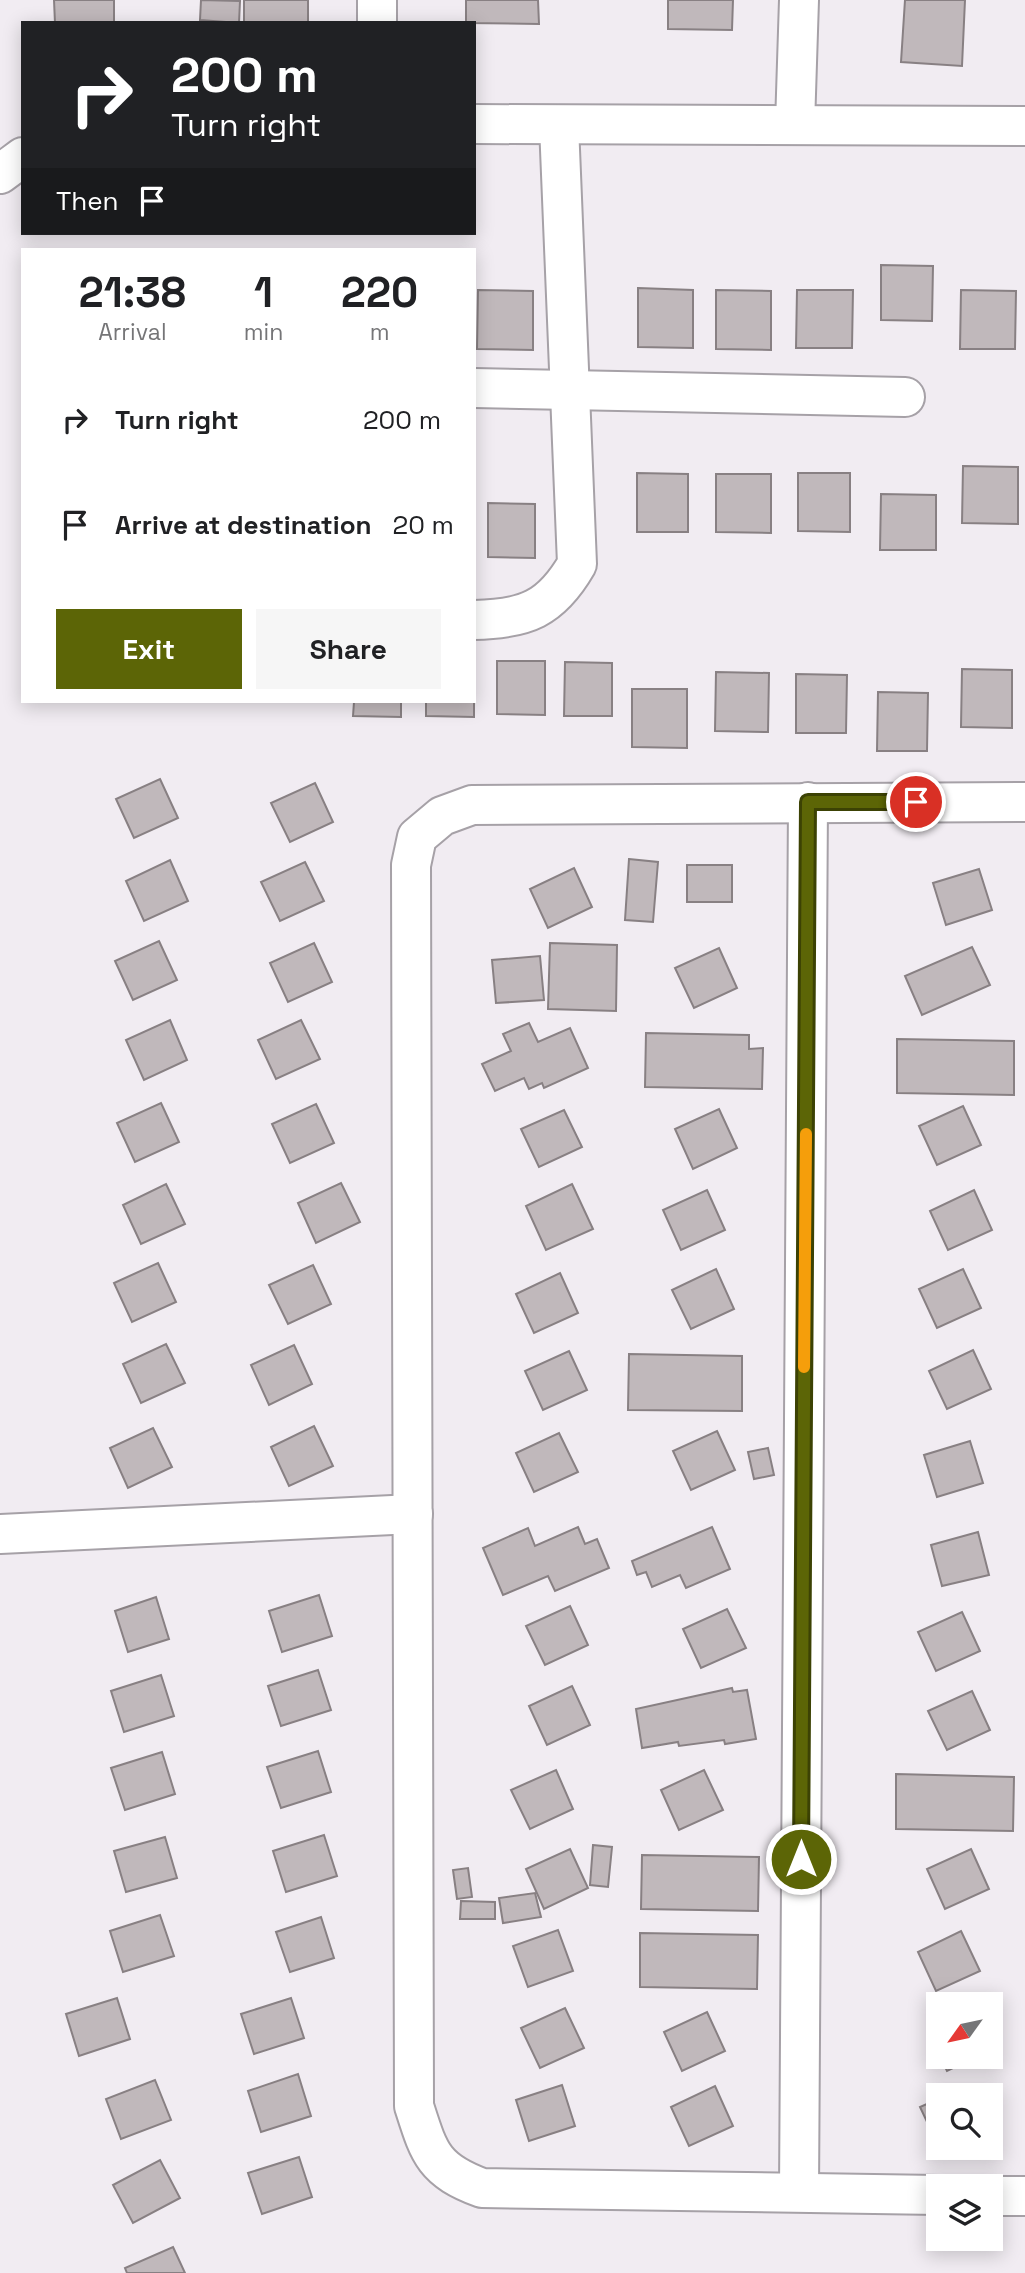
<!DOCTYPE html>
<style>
:root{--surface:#fff;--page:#f6f6f6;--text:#202124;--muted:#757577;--accent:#5c6506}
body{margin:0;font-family:"Space Grotesk",sans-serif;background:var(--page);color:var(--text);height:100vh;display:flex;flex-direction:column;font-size:26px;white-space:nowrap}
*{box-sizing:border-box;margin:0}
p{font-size:23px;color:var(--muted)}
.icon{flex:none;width:38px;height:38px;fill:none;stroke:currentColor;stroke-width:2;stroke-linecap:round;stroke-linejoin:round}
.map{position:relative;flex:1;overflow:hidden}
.sheet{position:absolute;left:21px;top:248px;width:455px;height:455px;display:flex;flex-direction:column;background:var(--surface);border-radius:0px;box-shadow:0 4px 18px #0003}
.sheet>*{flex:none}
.banner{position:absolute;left:21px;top:21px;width:455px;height:214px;border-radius:0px;box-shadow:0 4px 18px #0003;background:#202124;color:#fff;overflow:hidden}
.needle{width:46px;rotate:237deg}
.buttons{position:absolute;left:926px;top:1992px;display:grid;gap:14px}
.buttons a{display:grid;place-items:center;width:77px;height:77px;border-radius:0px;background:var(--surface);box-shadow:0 4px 18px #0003;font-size:35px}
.pin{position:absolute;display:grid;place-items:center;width:60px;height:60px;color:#fff;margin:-30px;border:4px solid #fff;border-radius:50%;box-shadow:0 2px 7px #0007}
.me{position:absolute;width:77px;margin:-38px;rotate:0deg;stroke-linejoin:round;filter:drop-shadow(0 0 5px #0008)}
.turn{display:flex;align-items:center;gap:24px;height:147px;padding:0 35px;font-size:32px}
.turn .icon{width:91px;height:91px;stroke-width:2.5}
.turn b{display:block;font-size:49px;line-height:60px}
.then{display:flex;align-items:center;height:66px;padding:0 35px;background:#0003;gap:14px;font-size:26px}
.eta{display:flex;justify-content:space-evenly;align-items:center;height:119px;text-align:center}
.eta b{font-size:42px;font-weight:600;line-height:49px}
.cta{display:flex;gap:14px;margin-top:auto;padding:14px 35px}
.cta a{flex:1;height:80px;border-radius:0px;background:var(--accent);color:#fff;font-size:28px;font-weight:600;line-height:80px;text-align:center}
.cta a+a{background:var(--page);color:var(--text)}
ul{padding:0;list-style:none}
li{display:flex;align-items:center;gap:21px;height:105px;padding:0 35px}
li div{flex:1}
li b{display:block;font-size:26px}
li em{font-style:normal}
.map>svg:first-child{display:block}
</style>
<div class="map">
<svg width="1025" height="2273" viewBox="0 0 1025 2273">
<rect width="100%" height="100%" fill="#f1ecf2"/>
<!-- building -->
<g fill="#c0b8bb" stroke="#888083" stroke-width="2">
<path d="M54 0H114V23H55Z"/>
<path d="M201 0 240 1 239 23 200 20Z"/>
<rect x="244" y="0" width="64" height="23"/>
<path d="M466 0H538L539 24 466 23Z"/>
<path d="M668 0H733L732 30 668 29Z"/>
<path d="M905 0H965L962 66 901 62Z"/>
<path d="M881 265 933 266 932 321 881 320Z"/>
<path d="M638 288 693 290V348L638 347Z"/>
<path d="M478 290 533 291V350L477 349Z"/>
<path d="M716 290 771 291V350L716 349Z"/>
<path d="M797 290H853L852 348H796Z"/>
<path d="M961 290 1016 291 1015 349H960Z"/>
<path d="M963 466 1018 467V524L962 523Z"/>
<path d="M637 473 688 474V532H637Z"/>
<path d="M798 473H850V532L798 531Z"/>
<path d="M716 474H771V533L716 532Z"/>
<path d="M881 494 936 495V550H880Z"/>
<path d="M488 503 535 504V558L488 557Z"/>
<path d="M497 661H545V715L497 714Z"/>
<path d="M565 662 612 663V716H564Z"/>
<path d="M962 669 1012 670V728L961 727Z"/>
<path d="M716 672 769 673 768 732 715 731Z"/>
<path d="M796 674 847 675 846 733H796Z"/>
<path d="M632 689H687V748L632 747Z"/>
<path d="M878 692 928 693 927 751H877Z"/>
<path d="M354 702H401V717L353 716Z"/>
<path d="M426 702H474V717L426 716Z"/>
<path d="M160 779 178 818 134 838 116 799Z"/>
<path d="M315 783 333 822 290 842 271 803Z"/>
<path d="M629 859 658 862 653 922 625 920Z"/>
<path d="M170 860 188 901 144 921 126 881Z"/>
<path d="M305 862 324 901 280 921 261 882Z"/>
<rect x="687" y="865" width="45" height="37"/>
<path d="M574 868 592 907 548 928 530 889Z"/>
<path d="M979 869 992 910 946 925 933 883Z"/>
<path d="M159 941 177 980 133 1000 115 961Z"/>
<path d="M314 943 332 982 288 1002 270 963Z"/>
<path d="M550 943 617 945 616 1011 548 1009Z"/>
<path d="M972 947 990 985 922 1015 905 976Z"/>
<path d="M719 948 737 988 694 1008 675 968Z"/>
<path d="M540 956 544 1000 496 1003 492 960Z"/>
<path d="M170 1020 187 1060 144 1080 126 1040Z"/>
<path d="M301 1020 320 1059 276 1079 258 1040Z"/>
<path d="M529 1023 538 1042 570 1028 588 1068 544 1088 542 1083 529 1089 524 1078 495 1091 482 1064 511 1051 503 1034Z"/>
<path d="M646 1033 749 1035V1049L763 1048 762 1089 645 1087Z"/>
<path d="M897 1039 1014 1041V1095L897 1093Z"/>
<path d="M161 1103 179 1142 135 1162 117 1123Z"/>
<path d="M316 1104 334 1143 290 1163 272 1124Z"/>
<path d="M963 1106 981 1145 937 1165 919 1126Z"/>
<path d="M719 1109 737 1148 693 1169 675 1129Z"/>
<path d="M564 1110 582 1147 539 1167 521 1129Z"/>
<path d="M341 1183 360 1222 316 1243 298 1203Z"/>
<path d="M166 1184 185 1224 141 1244 123 1205Z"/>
<path d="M572 1184 593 1229 546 1250 526 1206Z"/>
<path d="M707 1190 725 1230 681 1250 663 1210Z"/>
<path d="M974 1190 992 1230 948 1250 930 1211Z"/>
<path d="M158 1263 176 1302 132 1322 114 1283Z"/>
<path d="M313 1265 331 1304 288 1324 269 1285Z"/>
<path d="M716 1269 734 1309 691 1329 672 1290Z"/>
<path d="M963 1269 981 1308 937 1328 919 1289Z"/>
<path d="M560 1273 578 1313 534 1333 516 1294Z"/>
<path d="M166 1344 185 1383 141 1403 123 1364Z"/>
<path d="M294 1345 312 1384 269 1405 251 1365Z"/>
<path d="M973 1350 991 1389 947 1409 929 1371Z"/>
<path d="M569 1351 587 1390 543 1410 525 1371Z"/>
<path d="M629 1354 742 1356V1411L628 1410Z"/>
<path d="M314 1426 333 1466 289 1486 271 1447Z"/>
<path d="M153 1428 172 1467 128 1488 110 1448Z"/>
<path d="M717 1431 735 1470 691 1490 673 1451Z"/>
<path d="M559 1433 578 1472 534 1492 516 1453Z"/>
<path d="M970 1441 983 1483 937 1497 924 1455Z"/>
<path d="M768 1448 774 1475 754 1479 748 1452Z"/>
<path d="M578 1527 585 1544 597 1539 609 1568 555 1591 548 1576 503 1595 483 1548 528 1528 535 1546Z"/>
<path d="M712 1527 730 1569 686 1588 680 1575 652 1587 646 1572 637 1575 632 1561Z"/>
<path d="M978 1532 989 1575 942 1586 931 1545Z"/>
<path d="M319 1595 332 1636 282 1652 269 1611Z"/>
<path d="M156 1597 169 1639 128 1652 115 1611Z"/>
<path d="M570 1606 588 1645 545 1665 526 1626Z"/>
<path d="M727 1609 746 1648 701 1668 683 1629Z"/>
<path d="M962 1612 980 1651 936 1671 918 1632Z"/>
<path d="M318 1670 331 1710 281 1726 268 1686Z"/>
<path d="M161 1675 174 1716 124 1732 111 1691Z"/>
<path d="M572 1686 590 1725 547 1745 529 1706Z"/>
<path d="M732 1688 733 1692 747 1690 756 1739 725 1744 724 1740 679 1746 678 1742 642 1748 636 1709Z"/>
<path d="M972 1691 990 1730 947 1750 928 1711Z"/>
<path d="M318 1751 331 1792 281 1808 267 1767Z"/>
<path d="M162 1752 175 1794 125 1810 111 1768Z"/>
<path d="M556 1770 573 1809 530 1829 511 1790Z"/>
<path d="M704 1770 723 1810 679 1830 661 1790Z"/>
<path d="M896 1774 1014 1777 1013 1831 896 1829Z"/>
<path d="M324 1835 337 1876 286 1892 273 1851Z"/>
<path d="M165 1837 177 1878 126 1892 114 1851Z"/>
<path d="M593 1845 612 1847 608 1887 590 1885Z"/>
<path d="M570 1849 588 1888 544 1909 526 1869Z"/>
<path d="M971 1849 989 1889 945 1909 927 1869Z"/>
<path d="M642 1855 759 1857 758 1911 641 1909Z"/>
<path d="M468 1868 472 1897 457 1899 453 1870Z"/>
<path d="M535 1893 541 1917 503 1923 499 1898Z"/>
<path d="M461 1901 495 1902V1919H460Z"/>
<path d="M160 1915 174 1956 123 1972 110 1931Z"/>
<path d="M321 1917 334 1958 290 1972 276 1932Z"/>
<path d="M558 1930 573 1971 528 1987 513 1946Z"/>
<path d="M961 1931 980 1971 936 1991 918 1952Z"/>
<path d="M640 1933 758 1935 757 1989 640 1987Z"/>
<path d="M117 1998 130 2039 79 2056 66 2014Z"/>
<path d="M291 1998 304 2038 254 2054 241 2014Z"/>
<path d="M565 2008 584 2048 540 2068 521 2028Z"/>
<path d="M707 2012 725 2051 682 2071 664 2032Z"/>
<path d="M938 2027V2052L929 2032Z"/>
<path d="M940 2056H978L947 2071Z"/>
<path d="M298 2074 311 2116 261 2132 248 2091Z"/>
<path d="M155 2080 171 2120 121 2139 106 2099Z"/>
<path d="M562 2085 575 2126 529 2141 516 2100Z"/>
<path d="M715 2086 733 2126 689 2146 671 2107Z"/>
<path d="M964 2087 968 2095H947Z"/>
<path d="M938 2099V2145L920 2107Z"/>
<path d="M299 2157 312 2197 262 2214 248 2173Z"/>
<path d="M160 2160 180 2198 133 2223 113 2185Z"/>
<path d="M173 2247 185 2273H127L125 2268Z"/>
</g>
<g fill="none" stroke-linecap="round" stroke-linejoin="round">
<!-- street casing -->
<g stroke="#a6a1a7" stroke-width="42">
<g id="street">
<path d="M377 23V0"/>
<path d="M474 124 1025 126"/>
<path d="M795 125 799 0"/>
<path d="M0 174 23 157"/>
<path d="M474 388 905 397"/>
<path d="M474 620C526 619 551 609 577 564L559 125"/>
<path d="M0 1534 413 1514"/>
<path d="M799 2192 808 802"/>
<path d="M938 2195 482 2188C433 2170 429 2153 414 2106L411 865 417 837 442 816 472 805 1025 802"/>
<path d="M990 2196H1025"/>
</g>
</g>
<!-- street -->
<use href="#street" stroke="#fff" stroke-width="38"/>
</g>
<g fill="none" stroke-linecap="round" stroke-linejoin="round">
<!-- route casing -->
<g stroke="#3c4204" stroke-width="18">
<path id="route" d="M801 1859 808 802H916"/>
</g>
<!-- route -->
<use href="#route" stroke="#5c6506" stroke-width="12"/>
<!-- slow -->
<path stroke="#f59e0b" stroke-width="12" d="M804 1367 806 1134"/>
</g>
</svg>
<div class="buttons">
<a><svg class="needle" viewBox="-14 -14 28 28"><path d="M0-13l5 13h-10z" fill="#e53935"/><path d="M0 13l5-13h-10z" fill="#757577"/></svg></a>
<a><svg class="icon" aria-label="search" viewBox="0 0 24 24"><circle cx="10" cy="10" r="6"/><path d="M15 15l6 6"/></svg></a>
<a><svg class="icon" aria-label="layers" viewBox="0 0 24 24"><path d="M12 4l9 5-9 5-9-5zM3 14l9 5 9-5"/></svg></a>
</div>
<div class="pin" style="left:916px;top:802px;background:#d93025"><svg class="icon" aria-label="arrive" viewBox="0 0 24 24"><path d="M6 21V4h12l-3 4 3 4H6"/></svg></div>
<svg class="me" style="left:801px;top:1859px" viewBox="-20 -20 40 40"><circle r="17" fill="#5c6506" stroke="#fff" stroke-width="3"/><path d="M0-11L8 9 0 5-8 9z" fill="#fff"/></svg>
<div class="banner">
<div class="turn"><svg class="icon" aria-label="right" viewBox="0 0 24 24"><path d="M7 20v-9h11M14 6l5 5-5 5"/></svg><div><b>200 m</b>Turn right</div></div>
<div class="then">Then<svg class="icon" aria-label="arrive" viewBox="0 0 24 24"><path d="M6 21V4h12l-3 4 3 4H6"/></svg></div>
</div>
<section class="sheet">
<div class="eta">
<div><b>21:38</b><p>Arrival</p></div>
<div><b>1</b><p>min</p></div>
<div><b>220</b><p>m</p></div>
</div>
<ul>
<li><svg class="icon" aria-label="right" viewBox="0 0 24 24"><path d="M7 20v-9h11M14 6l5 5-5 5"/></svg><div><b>Turn right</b></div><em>200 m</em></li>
<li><svg class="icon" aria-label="arrive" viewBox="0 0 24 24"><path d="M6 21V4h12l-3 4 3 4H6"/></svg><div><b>Arrive at destination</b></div><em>20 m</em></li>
</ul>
<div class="cta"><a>Exit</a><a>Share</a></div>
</section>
</div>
